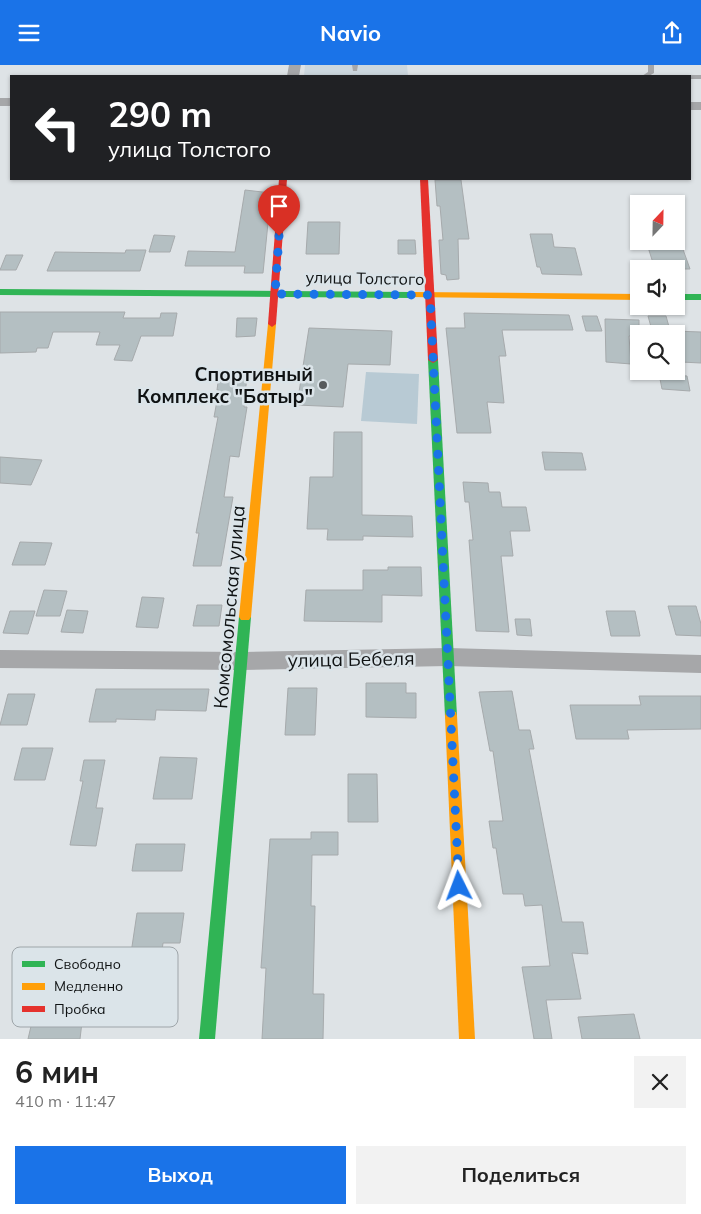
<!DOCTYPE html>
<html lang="ru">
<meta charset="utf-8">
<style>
:root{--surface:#fff;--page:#f2f2f2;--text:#222;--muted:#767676;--accent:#1a73e8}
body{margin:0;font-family:Mulish,sans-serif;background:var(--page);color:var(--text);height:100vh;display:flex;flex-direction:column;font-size:19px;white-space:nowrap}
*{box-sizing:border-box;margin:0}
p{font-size:16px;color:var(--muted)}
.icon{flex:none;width:28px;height:28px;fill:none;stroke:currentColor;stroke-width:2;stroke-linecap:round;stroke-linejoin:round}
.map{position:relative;height:974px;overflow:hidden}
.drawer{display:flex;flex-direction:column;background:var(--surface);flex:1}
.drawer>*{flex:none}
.hud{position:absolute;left:10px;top:10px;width:681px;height:105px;border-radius:0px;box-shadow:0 1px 4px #0004;background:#202124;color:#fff;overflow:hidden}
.needle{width:32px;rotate:22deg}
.controls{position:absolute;left:630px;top:130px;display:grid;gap:10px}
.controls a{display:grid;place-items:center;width:55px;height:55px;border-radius:0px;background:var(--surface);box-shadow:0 1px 4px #0004;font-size:25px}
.pin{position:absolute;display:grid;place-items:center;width:42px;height:42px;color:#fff;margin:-51px -21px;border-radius:50% 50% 50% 0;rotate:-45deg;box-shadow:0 0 5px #0007}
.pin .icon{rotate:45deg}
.me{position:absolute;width:55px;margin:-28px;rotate:357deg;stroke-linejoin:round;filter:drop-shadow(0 0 4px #0008)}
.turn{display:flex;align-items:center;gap:18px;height:105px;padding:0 15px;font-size:22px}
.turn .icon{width:65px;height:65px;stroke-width:2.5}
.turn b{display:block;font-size:35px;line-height:42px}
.round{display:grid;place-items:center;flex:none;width:52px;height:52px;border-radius:0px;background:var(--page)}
.head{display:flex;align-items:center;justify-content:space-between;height:85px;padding:0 15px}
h1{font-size:30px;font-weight:700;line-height:38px}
.action{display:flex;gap:10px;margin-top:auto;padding:10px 15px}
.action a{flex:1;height:58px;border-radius:0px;background:var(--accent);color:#fff;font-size:20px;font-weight:700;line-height:58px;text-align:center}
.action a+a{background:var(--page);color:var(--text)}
header{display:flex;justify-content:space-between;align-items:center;height:65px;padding:0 15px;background:var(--accent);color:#fff;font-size:22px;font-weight:700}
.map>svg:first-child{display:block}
</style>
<header><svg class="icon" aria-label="menu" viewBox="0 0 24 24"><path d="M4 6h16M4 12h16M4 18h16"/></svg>Navio<svg class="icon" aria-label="share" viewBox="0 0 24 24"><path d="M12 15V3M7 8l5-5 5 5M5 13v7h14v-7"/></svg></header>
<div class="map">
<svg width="701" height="974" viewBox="0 0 701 974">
<rect width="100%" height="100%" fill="#dee3e6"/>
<!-- built -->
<path fill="#ccd7de" d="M305 0H407L408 11H304Z"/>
<!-- green -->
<path fill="#b8cad4" d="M366 307 419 309 417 359 361 356Z"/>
<!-- building -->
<g fill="#b4bfc2" stroke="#a6aaac">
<path d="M435 115H461L469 174H458L459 214 447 215 446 210 441 209 439 175H443L440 141H437Z"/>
<path d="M245 125 271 128 263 208H244L245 201H185L188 186 235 187Z"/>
<path d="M308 157H340L339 189H306Z"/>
<path d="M530 169H552L554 182 575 183 582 210 542 209 540 202H537Z"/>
<path d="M154 170 175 171 170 187H149Z"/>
<path d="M398 175H415L416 189H398Z"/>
<path d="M646 176H680L690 204H655Z"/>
<path d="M126 185H146L140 206H47L55 187 125 188Z"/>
<path d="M6 190H23L16 205H0Z"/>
<path d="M0 247H125L123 253H160L161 248H177L173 271H141L132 296 114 295 120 280H96L100 267H53L48 283H37L36 287 0 288Z"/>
<path d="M464 248 569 250 573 265H502L506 291H499L504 338 487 337 491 368H457L446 263H465Z"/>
<path d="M582 251H597L602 266H586Z"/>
<path d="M648 251H666L671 269H653Z"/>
<path d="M237 253H257L255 271 236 272Z"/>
<path d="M605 254 639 255V271H629L631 299 606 297Z"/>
<path d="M309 263 392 266 390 300 348 299 343 342 297 340Z"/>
<path d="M674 266 701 267V298L681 297 676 269Z"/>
<path d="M659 309 687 311 690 326 662 324Z"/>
<path d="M219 310H247L244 342H247L239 392 230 391 224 432H233L221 501H193L199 468H196L218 352H214L219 325H217Z"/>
<path d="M334 367H362V450L412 451 413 472 363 471V475H327L328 464H307L310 412H333Z"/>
<path d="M542 387 582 388 586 405H545Z"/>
<path d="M0 392 42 395 31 420 0 418Z"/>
<path d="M463 417 488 418 489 427H500L502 442H526L530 466H510L513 491H501L509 567 476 566 469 475H473L469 437H465Z"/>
<path d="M20 477 52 478 45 500H12Z"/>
<path d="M388 502H421L422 531 382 530V557L304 556 306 525H363V505H388Z"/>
<path d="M44 525 67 526 60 551H36Z"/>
<path d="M142 532 164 533 158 563 136 562Z"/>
<path d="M197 540H222L219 561H193Z"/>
<path d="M668 541H696L701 559V571L676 570Z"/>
<path d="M67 545 88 546 83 568 61 567Z"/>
<path d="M10 546H35L28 569 3 568Z"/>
<path d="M606 546H635L640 571H611Z"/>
<path d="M515 554H530L532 571 517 570Z"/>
<path d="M366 618H406V628H416V653L366 652Z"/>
<path d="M288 623H317L315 670H285Z"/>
<path d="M96 624H209L206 646 156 645 155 655 116 654V657H89Z"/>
<path d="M512 626 519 665H530L534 684H529L562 857H583L588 889 572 888 581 934 546 935 552 974H534L522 902 550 901 542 840 525 841 523 829H503L496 783H493L489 756H503L493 686H490L479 627Z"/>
<path d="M8 629H35L27 660H0Z"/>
<path d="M639 631H701V664L627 665 629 674H576L570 640H641Z"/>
<path d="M22 683H53L45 715H14Z"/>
<path d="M160 692 197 693 192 734H153Z"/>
<path d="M84 695H105L96 743H103L96 781 70 780 83 716H80Z"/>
<path d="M348 709H377L378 757H348Z"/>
<path d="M311 767H338V790H312L311 841H315L313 929H324L323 974H262L266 903H261L270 774H311Z"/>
<path d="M136 779H185L182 806H132Z"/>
<path d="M137 848H184L180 878H163L158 916H164L160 946 108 945 112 915H127Z"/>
<path d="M634 949 640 974H582L578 952Z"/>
<path d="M32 957H82L80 974H28Z"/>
</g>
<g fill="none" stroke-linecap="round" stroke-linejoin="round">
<!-- lane -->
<g fill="#a6a7a9" fill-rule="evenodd">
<path d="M352 0H358L357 6H353Z"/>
<path d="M648 0H654V8L649 11H642L648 7Z"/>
<path d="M690 10H701V14H690V11H688Z"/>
</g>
<!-- street -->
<g fill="#a6a7a9" fill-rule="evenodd">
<path d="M289 0H301L299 11H287Z"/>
<rect x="0" y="33" width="11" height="8"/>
<rect x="690" y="37" width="11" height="8"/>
<path d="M448 583 701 590V608L448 601 242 605 0 603V585L242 587Z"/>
</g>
<!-- fast -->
<g fill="#30b455" fill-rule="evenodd">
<path d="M0 224 411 227 415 230 411 233 0 230Z"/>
<rect x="676" y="229" width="25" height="6"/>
<path d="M433 292 438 295 457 651 456 655 451 656 446 655 445 651 428 295Z"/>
<path d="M245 547 249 549 251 552 215 974H199L239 552 241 549Z"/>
</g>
<!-- slow -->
<g fill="#ff9f0a" fill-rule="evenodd">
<path d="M411 227 639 229V235L408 232V228Z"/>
<path d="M272 256 276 259 251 552 249 555H241L239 552 268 259Z"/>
<path d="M451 646 456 647 457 651 475 974H459L445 651 446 647Z"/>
</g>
<!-- jam -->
<g fill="#e5322d" fill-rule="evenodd">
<path d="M279 114H287L276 259 272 262 268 259Z"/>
<path d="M420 114H428L438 295 433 298 428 295Z"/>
</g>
</g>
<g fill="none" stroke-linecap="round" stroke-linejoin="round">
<!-- route -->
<path stroke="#1a73e8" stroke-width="9" stroke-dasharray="0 16.2" d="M279 171 275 229 430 230 459 821"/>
</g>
<!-- markers -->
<circle fill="#575b5d" stroke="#dbe4e9" stroke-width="2" cx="323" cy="320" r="5"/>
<g text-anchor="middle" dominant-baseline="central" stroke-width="5" stroke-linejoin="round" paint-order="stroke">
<!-- far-street labels -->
<g font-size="16" fill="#0f1213" stroke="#dbe4e9">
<text transform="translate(365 213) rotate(1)">улица Толстого</text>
</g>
<!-- poi labels -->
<g font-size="19" font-weight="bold" fill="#0f1213" stroke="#dbe4e9" text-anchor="end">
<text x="313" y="309">Спортивный<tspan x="313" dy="22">Комплекс "Батыр"</tspan></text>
</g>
<!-- street labels -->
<g font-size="19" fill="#0f1213" stroke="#dbe4e9">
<text transform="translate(229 542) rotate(-85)">Комсомольская улица</text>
<text transform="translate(351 594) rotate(-1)">улица Бебеля</text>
</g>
</g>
<!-- legend -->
<rect x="12" y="882" width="166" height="80" rx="8" fill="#dbe4e9" stroke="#9ea5a9" stroke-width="1"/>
<rect x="22" y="896" width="23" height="6" fill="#30b455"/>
<rect x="22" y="918" width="23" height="7" fill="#ff9f0a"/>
<rect x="22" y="941" width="23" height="6" fill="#e5322d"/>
<g font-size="14" fill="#0f1213">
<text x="54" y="904">Свободно</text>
<text x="54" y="926">Медленно</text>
<text x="54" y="949">Пробка</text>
</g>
</svg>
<div class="controls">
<a><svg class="needle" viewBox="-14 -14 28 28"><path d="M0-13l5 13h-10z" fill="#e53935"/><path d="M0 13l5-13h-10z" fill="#767676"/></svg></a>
<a><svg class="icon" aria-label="sound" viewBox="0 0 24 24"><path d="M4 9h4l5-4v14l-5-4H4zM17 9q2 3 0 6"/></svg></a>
<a><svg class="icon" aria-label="search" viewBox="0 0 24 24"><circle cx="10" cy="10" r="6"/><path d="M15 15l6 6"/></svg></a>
</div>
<div class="pin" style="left:279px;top:171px;background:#d93025"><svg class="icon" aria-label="arrive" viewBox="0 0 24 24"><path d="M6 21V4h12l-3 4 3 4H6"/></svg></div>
<svg class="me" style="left:459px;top:821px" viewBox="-20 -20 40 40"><path d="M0-17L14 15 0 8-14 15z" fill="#1a73e8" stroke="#fff" stroke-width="4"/></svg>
<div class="hud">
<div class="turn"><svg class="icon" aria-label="left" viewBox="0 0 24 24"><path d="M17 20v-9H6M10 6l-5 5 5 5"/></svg><div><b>290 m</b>улица Толстого</div></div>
</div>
</div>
<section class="drawer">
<div class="head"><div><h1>6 мин</h1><p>410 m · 11:47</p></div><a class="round"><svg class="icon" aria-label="close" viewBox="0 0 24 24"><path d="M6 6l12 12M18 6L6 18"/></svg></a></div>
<div class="action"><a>Выход</a><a>Поделиться</a></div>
</section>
